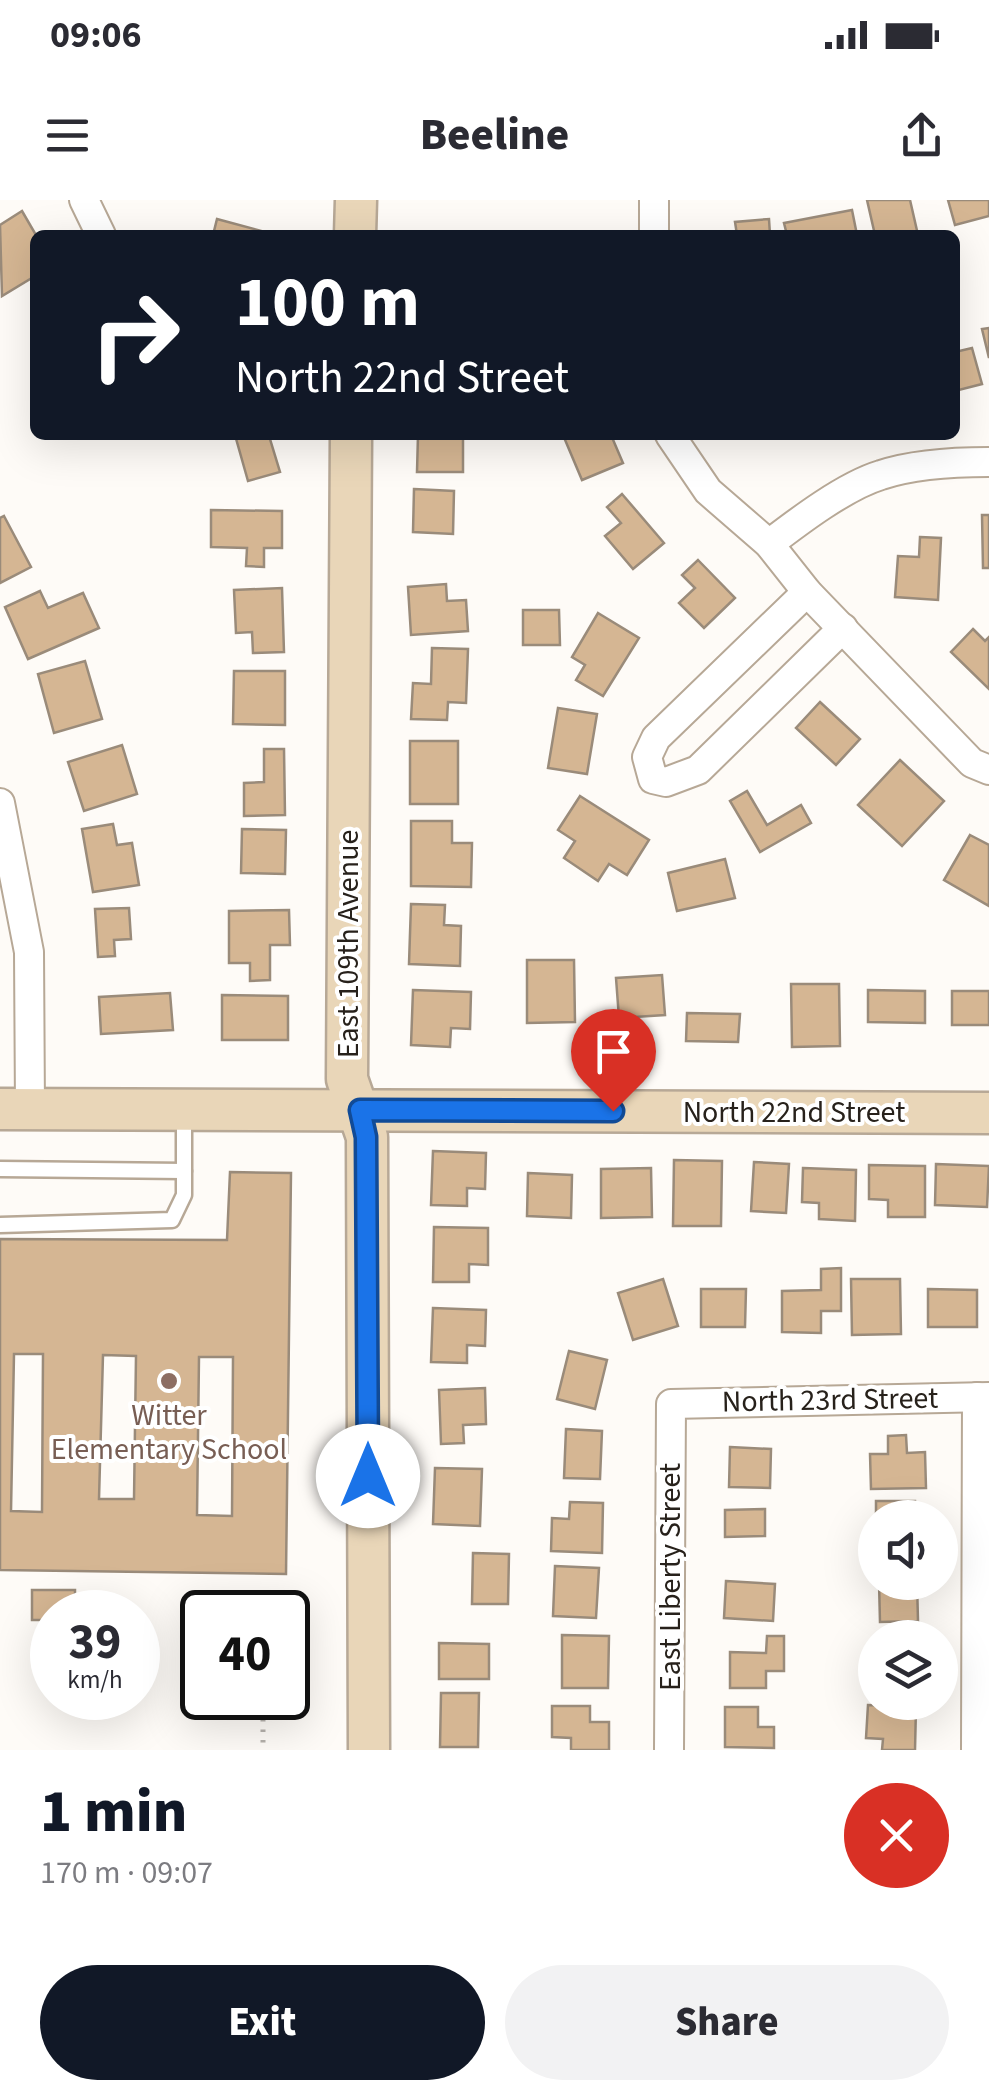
<!DOCTYPE html>
<meta charset="utf-8">
<style>
:root{--surface:#fff;--page:#f2f2f3;--text:#2b2b33;--muted:#7c7c81;--accent:#111827}
body{margin:0;font-family:"Source Sans 3",sans-serif;background:var(--page);color:var(--text);height:100vh;display:flex;flex-direction:column;font-size:38px;white-space:nowrap}
*{box-sizing:border-box;margin:0}
p{font-size:32px;color:var(--muted)}
.icon{flex:none;width:55px;height:55px;fill:none;stroke:currentColor;stroke-width:2;stroke-linecap:round;stroke-linejoin:round}
.map{position:relative;height:1550px;overflow:hidden}
.side{display:flex;flex-direction:column;background:var(--surface);flex:1}
.side>*{flex:none}
.hud{position:absolute;left:30px;top:30px;width:930px;height:210px;border-radius:15px;box-shadow:0 10px 40px #0002;background:#111827;color:#fff;overflow:hidden}
.controls{position:absolute;left:858px;top:1300px;display:grid;gap:20px}
.controls a{display:grid;place-items:center;width:100px;height:100px;border-radius:50%;background:var(--surface);box-shadow:0 10px 40px #0002;font-size:50px}
.speed{position:absolute;left:30px;top:1390px;display:flex;gap:20px;font-size:50px;font-weight:700;text-align:center}
.speed>*{display:grid;place-content:center;width:130px;height:130px;border-radius:50%;background:var(--surface);box-shadow:0 10px 40px #0002;line-height:1}
.speed small{font-size:25px;font-weight:400}
.speed .limit{border:5px solid #111;border-radius:15px;background:#fff;color:#111}
.pin{position:absolute;display:grid;place-items:center;width:85px;height:85px;color:#fff;margin:-102px -42px;border-radius:50% 50% 50% 0;rotate:-45deg;box-shadow:0 0 10px #0007}
.pin .icon{rotate:45deg}
.me{position:absolute;width:110px;margin:-55px;rotate:0deg;stroke-linejoin:round;filter:drop-shadow(0 0 8px #0008)}
.turn{display:flex;align-items:center;gap:35px;height:210px;padding:0 40px;font-size:45px}
.turn .icon{width:130px;height:130px;stroke-width:2.5}
.turn b{display:block;font-size:70px;line-height:85px}
.round{display:grid;place-items:center;flex:none;width:105px;height:105px;border-radius:52px;background:var(--page)}
.headline{display:flex;align-items:center;justify-content:space-between;height:170px;padding:0 40px}
h1{font-size:60px;font-weight:800;line-height:75px;color:var(--accent)}
.action{display:flex;gap:20px;margin-top:auto;padding:20px 40px}
.action a{flex:1;height:115px;border-radius:60px;background:var(--accent);color:#fff;font-size:40px;font-weight:800;line-height:115px;text-align:center}
.action a+a{background:var(--page);color:var(--text)}
.status{display:flex;justify-content:space-between;align-items:center;height:70px;padding:0 50px;background:var(--surface);direction:ltr}
.status svg{height:28px;fill:currentColor}
header{display:flex;justify-content:space-between;align-items:center;height:130px;padding:0 40px;background:var(--surface);font-size:45px;font-weight:800}
.map>svg:first-child{display:block}
</style>
<div class="status"><b>09:06</b><svg viewBox="0 0 49 12"><path d="M0 12V9h3v3zM5 12V6h3v6zM10 12V3h3v9zM15 12V0h3v12zM26 1h20v11H26zM47 4h2v5h-2z"/></svg></div>
<header><svg class="icon" aria-label="menu" viewBox="0 0 24 24"><path d="M4 6h16M4 12h16M4 18h16"/></svg>Beeline<svg class="icon" aria-label="share" viewBox="0 0 24 24"><path d="M12 15V3M7 8l5-5 5 5M5 13v7h14v-7"/></svg></header>
<div class="map">
<svg width="989" height="1550" viewBox="0 0 989 1550">
<rect width="100%" height="100%" fill="#fefbf7"/>
<!-- building -->
<g fill="#d5b693" stroke="#9a8b7a" stroke-width="2.5" fill-rule="evenodd">
<path d="M867 0H910L918 35H875Z"/>
<path d="M948 0H989V16L955 25Z"/>
<path d="M852 10 857 35H787L784 23Z"/>
<path d="M22 11 36 35 35 76 2 96 0 25Z"/>
<path d="M217 19 276 35H213Z"/>
<path d="M769 19 770 35H737L735 22Z"/>
<path d="M989 128V158L982 129Z"/>
<path d="M972 148 982 184 955 191V152Z"/>
<path d="M235 235H283L270 239 280 272 248 281Z"/>
<path d="M418 235H463V272H417Z"/>
<path d="M563 235H611L623 263 582 280Z"/>
<path d="M414 289 454 291 453 334 413 332Z"/>
<path d="M622 294 664 343 633 369 605 336 621 323 607 307Z"/>
<path d="M211 310 282 311V348H264V367L246 366 247 348 211 347Z"/>
<path d="M982 315H989V368H983Z"/>
<path d="M4 316 31 367 0 383V318Z"/>
<path d="M920 337 941 338 938 400 895 397 898 356 919 357Z"/>
<path d="M698 360 735 398 704 428 679 403 695 388 682 375Z"/>
<path d="M446 384 447 401 466 400 468 431 411 435 408 387Z"/>
<path d="M282 388 284 452 253 453 252 432 236 433 234 390Z"/>
<path d="M40 391 48 408 83 393 99 428 28 459 5 407Z"/>
<path d="M523 410H559L560 445H523Z"/>
<path d="M598 413 639 438 603 496 576 480 585 465 572 457Z"/>
<path d="M973 429 985 441 989 437V489L951 452Z"/>
<path d="M432 448 468 449 466 503 448 502 447 520 411 519 413 483 431 484Z"/>
<path d="M85 461 102 519 54 533 38 474Z"/>
<path d="M234 471H285V525L233 524Z"/>
<path d="M820 502 860 539 836 565 796 528Z"/>
<path d="M558 508 597 514 587 574 548 568Z"/>
<rect x="410" y="541" width="48" height="63"/>
<path d="M122 545 137 594 84 611 68 562Z"/>
<path d="M264 549H284L285 615 244 616V583L264 582Z"/>
<path d="M900 560 944 601 902 646 858 605Z"/>
<path d="M747 591 767 625 801 605 811 623 760 652 730 601Z"/>
<path d="M580 596 649 640 627 675 609 664 598 681 564 658 575 641 558 630Z"/>
<path d="M411 621H452V643H472L471 687 411 686Z"/>
<path d="M113 624 117 645 132 643 139 685 93 692 82 629Z"/>
<path d="M242 629 286 630 285 674 241 673Z"/>
<path d="M970 635 989 645V706L944 680Z"/>
<path d="M725 659 735 698 677 711 668 673Z"/>
<path d="M411 704 445 705 444 725 461 726 460 766 409 764Z"/>
<path d="M129 708 131 739 114 740 115 756 98 757 95 709Z"/>
<path d="M289 710 290 745H270V780L250 781V763H229V711Z"/>
<path d="M527 760H574L575 822 527 823Z"/>
<path d="M662 775 665 815 619 818 616 778Z"/>
<path d="M791 784H839L840 846 792 847Z"/>
<path d="M413 790 471 792 470 829 451 828 450 847 411 845Z"/>
<path d="M868 790 925 791V823L868 822Z"/>
<rect x="952" y="791" width="37" height="34"/>
<path d="M170 793 173 830 101 834 99 797Z"/>
<path d="M222 795 288 796V840H222Z"/>
<path d="M687 813 740 814 738 842 686 841Z"/>
<path d="M433 951 486 953 485 989 467 988V1006L431 1005Z"/>
<path d="M674 960 722 961 721 1026H673Z"/>
<path d="M754 962 789 964 786 1013 751 1011Z"/>
<path d="M936 964 989 966 987 1007 935 1005Z"/>
<path d="M869 965 925 966V1017H888V1000L869 999Z"/>
<path d="M651 968 652 1017 601 1018V969Z"/>
<path d="M803 968 856 970 855 1021 819 1019V1003L802 1002Z"/>
<path d="M230 972 291 973 286 1374 0 1370V1039L227 1040ZM14 1154H43L42 1312 11 1311ZM103 1155 136 1156 134 1299H99ZM199 1157H233L232 1316 197 1315Z"/>
<path d="M528 973 572 975 571 1018 527 1016Z"/>
<path d="M434 1027 488 1028V1065L469 1064V1082H433Z"/>
<path d="M841 1068V1111H821V1133L782 1132V1091L821 1090V1069Z"/>
<path d="M663 1079 678 1126 633 1140 618 1093Z"/>
<path d="M851 1079H900L901 1134 852 1135Z"/>
<path d="M701 1089H746L745 1127H701Z"/>
<path d="M928 1089 977 1090V1127H928Z"/>
<path d="M433 1108 486 1110 485 1146 467 1145V1163L431 1162Z"/>
<path d="M569 1151 607 1160 595 1209 557 1199Z"/>
<path d="M485 1188 486 1224 463 1225 464 1243 441 1244 439 1190Z"/>
<path d="M566 1229 602 1231 600 1279 564 1278Z"/>
<path d="M906 1235 907 1253 925 1252 926 1288 871 1289 870 1254H888V1236Z"/>
<path d="M730 1247 771 1249 770 1288 729 1287Z"/>
<path d="M435 1268 482 1269 480 1326 433 1324Z"/>
<rect x="876" y="1301" width="39" height="17"/>
<path d="M570 1302 603 1303 602 1353 551 1351 552 1318 569 1319Z"/>
<path d="M765 1309V1336L725 1337V1310Z"/>
<path d="M473 1353 509 1354 508 1404H472Z"/>
<path d="M555 1366 599 1368 596 1418 553 1416Z"/>
<path d="M726 1381 775 1384 773 1421 724 1418Z"/>
<path d="M879 1382H917L918 1421 880 1422Z"/>
<path d="M32 1390H75V1412H52V1420H32Z"/>
<path d="M562 1435 609 1436 608 1488H562Z"/>
<path d="M767 1436H784V1471H766V1488H730V1452L766 1453Z"/>
<path d="M439 1443 489 1444V1479H439Z"/>
<path d="M868 1445H875V1491H870Z"/>
<path d="M441 1493H479L478 1547H440Z"/>
<path d="M868 1505 916 1507 915 1550H882L883 1539 866 1538Z"/>
<path d="M552 1506H590V1522H609V1550H571V1538L552 1537Z"/>
<path d="M725 1507H758V1527H774V1548L725 1547Z"/>
</g>
<g fill="none" stroke-linecap="round" stroke-linejoin="round">
<!-- lane casing -->
<g stroke="#b7a896" stroke-width="19">
<g id="lane">
<path d="M0 969 184 971"/>
<path d="M0 1025 172 1020 184 995V911"/>
</g>
</g>
<!-- street casing -->
<g stroke="#b7a896" stroke-width="32">
<g id="street">
<path d="M84 0 101 35"/>
<path d="M654 35V0"/>
<path d="M670 235 708 291 769 344 807 392 972 563 989 570"/>
<path d="M769 344C799 321 845 286 881 275 914 264 954 262 989 262"/>
<path d="M807 392 656 538 647 557 653 579 666 582 698 570 843 428"/>
<path d="M0 603 29 752 30 909"/>
<path d="M669 1550 671 1204 989 1197"/>
<path d="M976 1550 977 1197"/>
</g>
</g>
<!-- secondary casing -->
<g stroke="#b7a896" stroke-width="45">
<g id="secondary">
<path d="M355 35 356 0"/>
<path d="M351 235 347 879 367 937 369 1550"/>
<path d="M0 909 989 913"/>
</g>
</g>
<!-- path -->
<g stroke="#b5b1ac" stroke-width="5" stroke-dasharray="2.5 8" stroke-linecap="butt">
<path d="M190 1396H247V1412"/>
<path d="M263 1498V1550"/>
</g>
<!-- lane -->
<use href="#lane" stroke="#fff" stroke-width="14"/>
<!-- street -->
<use href="#street" stroke="#fff" stroke-width="28"/>
<!-- secondary -->
<use href="#secondary" stroke="#e9d6b8" stroke-width="40"/>
</g>
<g fill="none" stroke-linecap="round" stroke-linejoin="round">
<!-- route casing -->
<g stroke="#114b97" stroke-width="25">
<path id="route" d="M368 1276 366 937 360 910 613 911"/>
</g>
<!-- route -->
<use href="#route" stroke="#1a73e8" stroke-width="18"/>
</g>
<!-- markers -->
<circle fill="#8d6e63" stroke="#fff" stroke-width="4" cx="169" cy="1181" r="10"/>
<g text-anchor="middle" dominant-baseline="central" stroke-width="8" stroke-linejoin="round" paint-order="stroke">
<!-- street labels -->
<g font-size="30" fill="#27211b" stroke="#fff">
<text transform="translate(348 744) rotate(-90)">East 109th Avenue</text>
<text x="794" y="912">North 22nd Street</text>
<text transform="translate(830 1200) rotate(-1)">North 23rd Street</text>
<text transform="translate(670 1377) rotate(-90)">East Liberty Street</text>
</g>
<!-- education labels -->
<g font-size="30" fill="#785e54" stroke="#fff">
<text x="169" y="1215">Witter<tspan x="169" dy="34">Elementary School</tspan></text>
</g>
</g>
</svg>
<div class="controls">
<a><svg class="icon" aria-label="sound" viewBox="0 0 24 24"><path d="M4 9h4l5-4v14l-5-4H4zM17 9q2 3 0 6"/></svg></a>
<a><svg class="icon" aria-label="layers" viewBox="0 0 24 24"><path d="M12 4l9 5-9 5-9-5zM3 14l9 5 9-5"/></svg></a>
</div>
<div class="speed"><div>39<small>km/h</small></div><div class="limit">40</div></div>
<div class="pin" style="left:613px;top:911px;background:#d93025"><svg class="icon" aria-label="arrive" viewBox="0 0 24 24"><path d="M6 21V4h12l-3 4 3 4H6"/></svg></div>
<svg class="me" style="left:368px;top:1276px" viewBox="-20 -20 40 40"><circle r="19" fill="#fff"/><path d="M0-13L10 11 0 6-10 11z" fill="#1a73e8"/></svg>
<div class="hud">
<div class="turn"><svg class="icon" aria-label="right" viewBox="0 0 24 24"><path d="M7 20v-9h11M14 6l5 5-5 5"/></svg><div><b>100 m</b>North 22nd Street</div></div>
</div>
</div>
<section class="side">
<div class="headline"><div><h1>1 min</h1><p>170 m · 09:07</p></div><a class="round" style="background:#d93025;color:#fff"><svg class="icon" aria-label="close" viewBox="0 0 24 24"><path d="M6 6l12 12M18 6L6 18"/></svg></a></div>
<div class="action"><a>Exit</a><a>Share</a></div>
</section>
